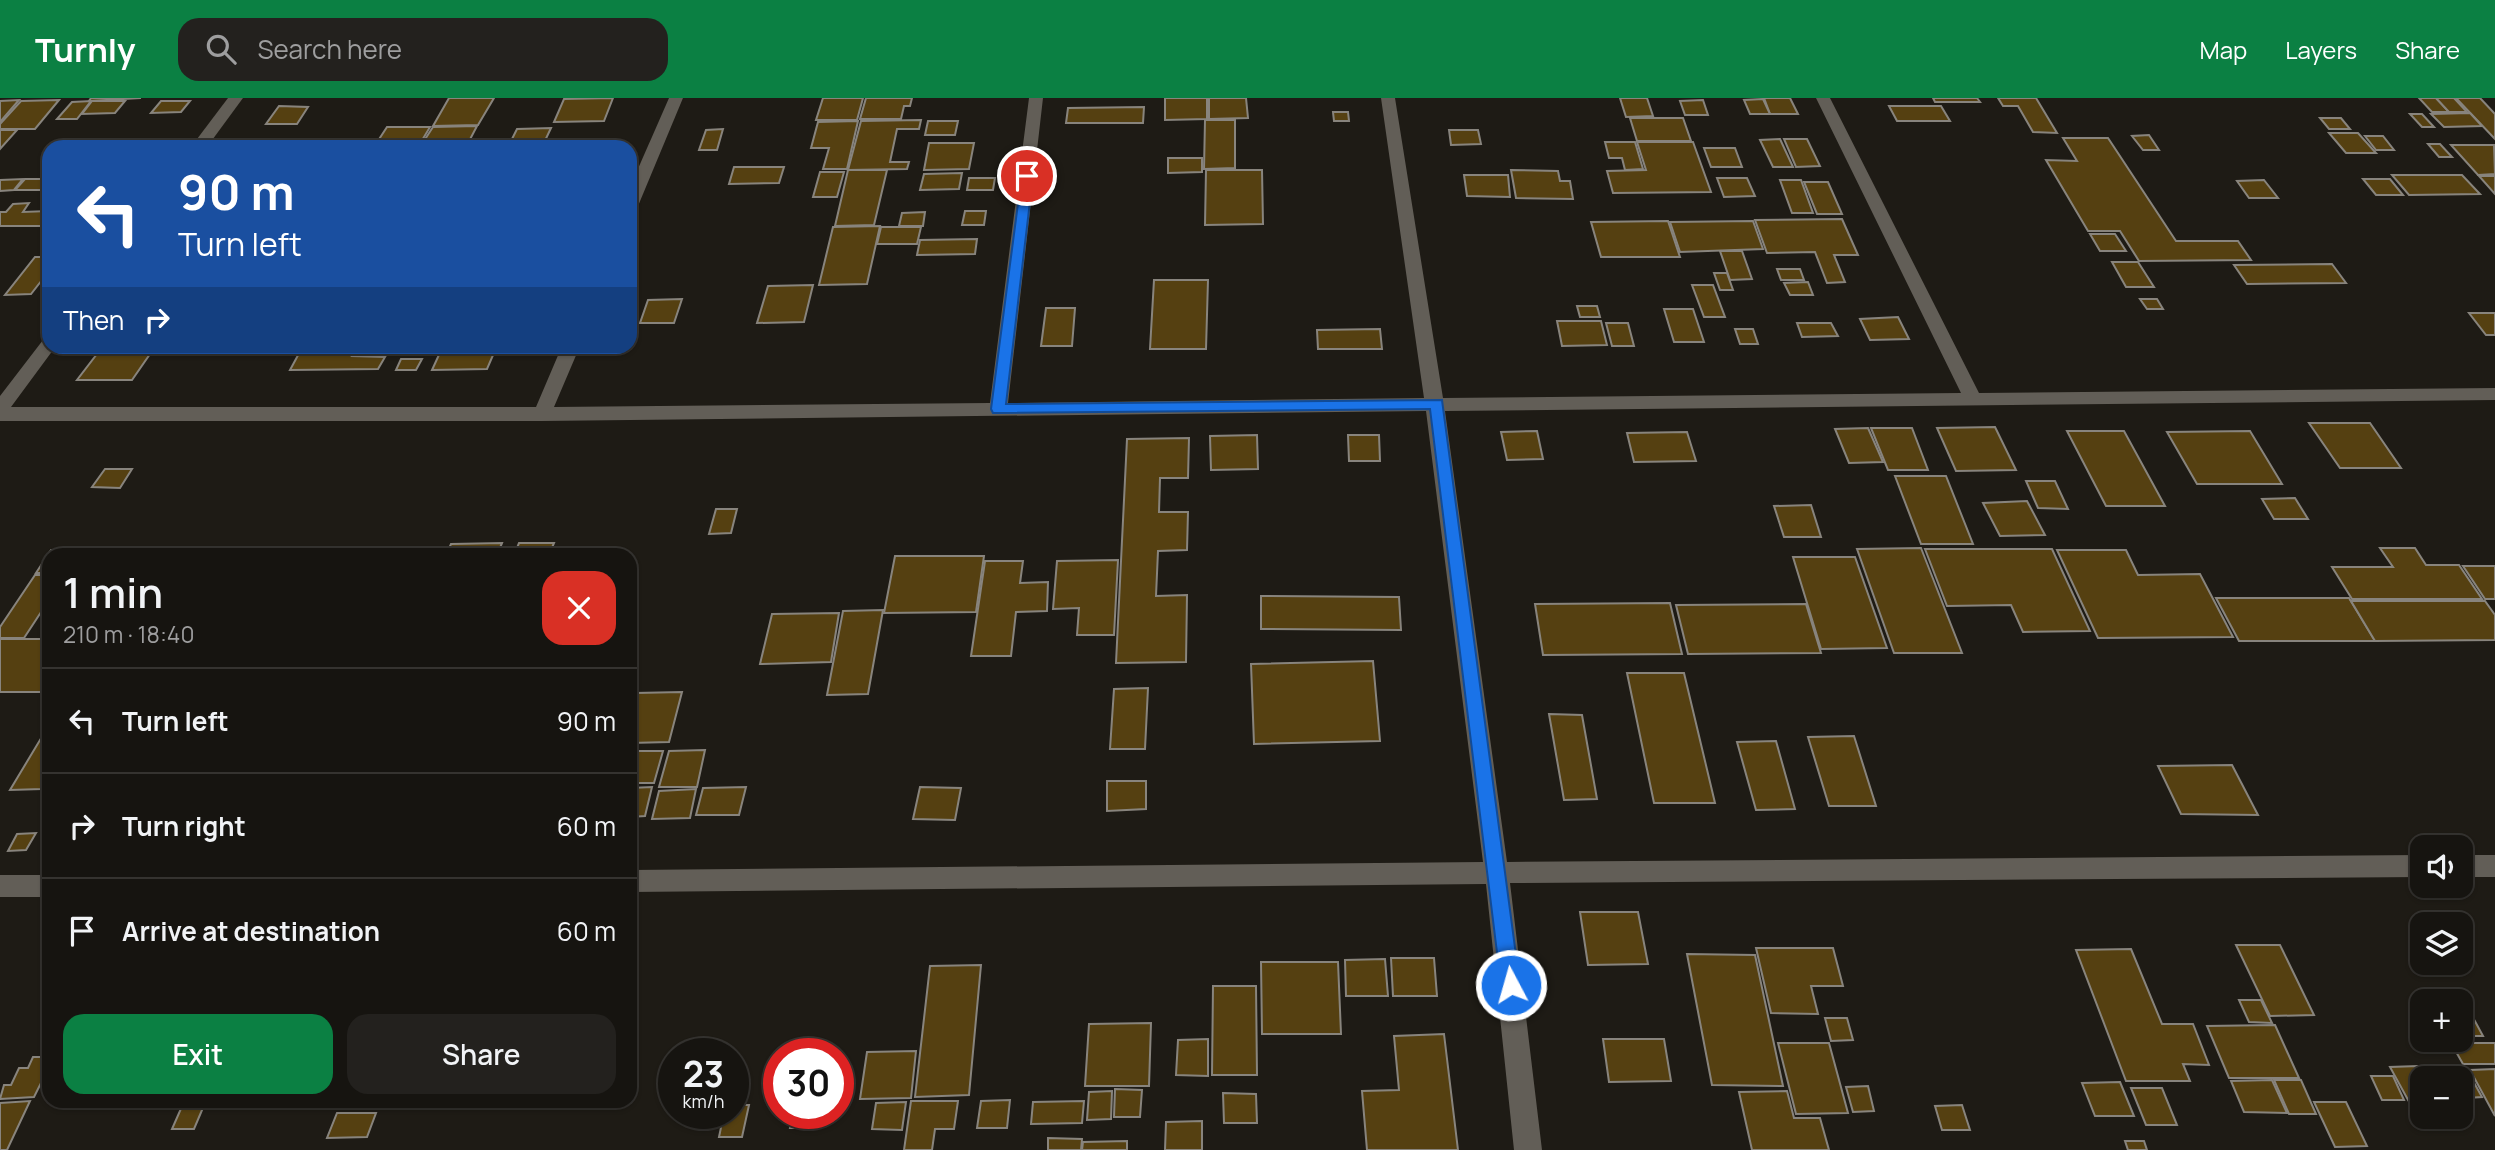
<!DOCTYPE html>
<meta charset="utf-8">
<style>
:root{--surface:#161410;--page:#23211e;--text:#f1f3f6;--muted:#9e9e9f;--line:#353330;--accent:#0b8043}
body{margin:0;font-family:Manrope,sans-serif;background:var(--page);color:var(--text);height:100vh;display:flex;flex-direction:column;font-size:26px;white-space:nowrap}
*{box-sizing:border-box;margin:0}
p{font-size:23px;color:var(--muted)}
.icon{flex:none;width:38px;height:38px;fill:none;stroke:currentColor;stroke-width:2;stroke-linecap:round;stroke-linejoin:round}
.map{position:relative;flex:1;overflow:hidden}
.drawer{position:absolute;left:42px;top:450px;width:595px;height:560px;display:flex;flex-direction:column;background:var(--surface);border-radius:21px;box-shadow:0 2px 5px #0004,0 0 0 2px var(--line)}
.drawer>*{flex:none}
.top-card{position:absolute;left:42px;top:42px;width:595px;height:214px;border-radius:21px;box-shadow:0 2px 5px #0004,0 0 0 2px var(--line);background:#1a4fa0;color:#fff;overflow:hidden}
.fabs{position:absolute;left:2410px;top:737px;display:grid;gap:14px}
.fabs a{display:grid;place-items:center;width:63px;height:63px;border-radius:14px;background:var(--surface);box-shadow:0 2px 5px #0004,0 0 0 2px var(--line);font-size:35px}
.speed{position:absolute;left:658px;top:940px;display:flex;gap:14px;font-size:35px;font-weight:700;text-align:center}
.speed>*{display:grid;place-content:center;width:91px;height:91px;border-radius:50%;background:var(--surface);box-shadow:0 2px 5px #0004,0 0 0 2px var(--line);line-height:1}
.speed small{font-size:18px;font-weight:400}
.speed .limit{border:10px solid #d22;background:#fff;color:#111}
.pin{position:absolute;display:grid;place-items:center;width:60px;height:60px;color:#fff;margin:-30px;border:4px solid #fff;border-radius:50%;box-shadow:0 2px 7px #0007}
.me{position:absolute;width:77px;margin:-38px;rotate:354deg;stroke-linejoin:round;filter:drop-shadow(0 0 5px #0008)}
.turn{display:flex;align-items:center;gap:24px;height:147px;padding:0 21px;font-size:32px}
.turn .icon{width:91px;height:91px;stroke-width:2.5}
.turn b{display:block;font-size:49px;line-height:60px}
.then{display:flex;align-items:center;height:66px;padding:0 21px;background:#0003;gap:14px;font-size:26px}
.round{display:grid;place-items:center;flex:none;width:74px;height:74px;border-radius:21px;background:var(--page)}
.summary{display:flex;align-items:center;justify-content:space-between;height:119px;padding:0 21px}
h1{font-size:42px;font-weight:600;line-height:52px}
.button{display:flex;gap:14px;margin-top:auto;padding:14px 21px}
.button a{flex:1;height:80px;border-radius:21px;background:var(--accent);color:#fff;font-size:28px;font-weight:600;line-height:80px;text-align:center}
.button a+a{background:var(--page);color:var(--text)}
ul{padding:0;list-style:none}
li{display:flex;align-items:center;gap:21px;height:105px;padding:0 21px;border-top:2px solid var(--line)}
li div{flex:1}
li b{display:block;font-size:26px}
li em{font-style:normal}
header{display:flex;align-items:center;gap:42px;box-sizing:border-box;height:98px;padding:0 35px;background:var(--accent);color:#fff}
header strong{font-size:33px}
nav{display:flex;gap:38px;margin-inline-start:auto;font-size:24px}
.search{width:490px;height:63px;background:var(--page);display:flex;align-items:center;gap:18px;box-sizing:border-box;padding:0 24px;border-radius:21px;color:var(--muted);font-size:26px}
.map>svg:first-child{display:block}
</style>
<header>
<strong>Turnly</strong>
<div class="search"><svg class="icon" aria-label="search" viewBox="0 0 24 24"><circle cx="10" cy="10" r="6"/><path d="M15 15l6 6"/></svg>Search here</div>
<nav><a>Map</a><a>Layers</a><a>Share</a></nav>
</header>
<div class="map">
<svg width="2495" height="1052" viewBox="0 0 2495 1052">
<rect width="100%" height="100%" fill="#1e1b15"/>
<!-- building -->
<g fill="#554011" stroke="#88847d" stroke-width="2">
<path d="M91 0H141L89 3Z"/>
<path d="M449 0H494L478 27 433 28Z"/>
<path d="M613 0 604 23 554 24 564 1Z"/>
<path d="M823 0H863L857 22H816Z"/>
<path d="M866 0H912L910 8H904L901 21H860Z"/>
<path d="M1165 0H1207V21L1165 22Z"/>
<path d="M1209 0H1246L1248 20 1209 21Z"/>
<path d="M1620 0H1647L1653 18 1626 19Z"/>
<path d="M1764 0H1790L1798 16H1770Z"/>
<path d="M1933 0H1977L1980 4H1935Z"/>
<path d="M1998 0H2036L2057 35 2033 34 2018 8H2003Z"/>
<path d="M2419 0H2436L2449 14H2432Z"/>
<path d="M2436 0H2454L2467 14H2449Z"/>
<path d="M2456 0H2480L2495 16V41Z"/>
<path d="M1763 1 1770 16H1750L1744 2Z"/>
<path d="M19 2 0 24V3Z"/>
<path d="M59 2 35 31H0V26L21 3Z"/>
<path d="M1703 2 1708 17H1685L1680 3Z"/>
<path d="M91 3 77 21H57L72 4Z"/>
<path d="M92 3H125L115 15 82 16Z"/>
<path d="M161 3H190L181 14 151 15Z"/>
<path d="M279 8 308 9 297 26H266Z"/>
<path d="M1889 8H1941L1950 23H1897Z"/>
<path d="M1144 9 1143 25H1066L1068 10Z"/>
<path d="M1333 14H1348L1349 23H1334Z"/>
<path d="M2470 15 2482 28 2444 29 2431 16Z"/>
<path d="M2410 16H2422L2434 29H2422Z"/>
<path d="M1630 20H1683L1691 43H1637Z"/>
<path d="M2320 20H2341L2350 31H2329Z"/>
<path d="M921 22 919 31H897L890 64H909L907 71 848 72 861 23Z"/>
<path d="M1205 22H1235V70L1204 71Z"/>
<path d="M858 23 847 71H823L829 50H811L818 24Z"/>
<path d="M928 23H958L955 37H925Z"/>
<path d="M477 28 466 49H420L433 29Z"/>
<path d="M387 29H430L418 49H374Z"/>
<path d="M551 30 542 49H508L517 31Z"/>
<path d="M723 31 717 52H699L706 32Z"/>
<path d="M0 32H17L0 51Z"/>
<path d="M1449 32H1478L1481 46 1451 47Z"/>
<path d="M2329 35H2358L2376 55H2346Z"/>
<path d="M2149 37 2159 52H2143L2132 38Z"/>
<path d="M2365 38H2383L2394 52H2376Z"/>
<path d="M2063 40H2108L2176 143H2238L2251 162 2139 163 2120 133H2088L2046 62 2077 63Z"/>
<path d="M1780 41 1793 69H1773L1760 42Z"/>
<path d="M1784 41H1807L1820 68 1796 69Z"/>
<path d="M255 42H289L284 49H250Z"/>
<path d="M1605 44H1635L1643 71 1625 72 1622 60H1609Z"/>
<path d="M1637 44H1693L1711 94 1613 95 1607 73 1646 72Z"/>
<path d="M929 45H974L969 71 924 72Z"/>
<path d="M2428 46H2440L2452 59H2439Z"/>
<path d="M2451 47H2494L2495 76 2478 77Z"/>
<path d="M1704 50H1735L1742 69H1711Z"/>
<path d="M1168 60H1202V74L1168 75Z"/>
<path d="M734 69H784L779 85 729 86Z"/>
<path d="M848 72H887L874 127 835 128Z"/>
<path d="M1206 72H1262L1263 126 1205 127Z"/>
<path d="M1511 72 1558 73 1560 83H1570L1573 101 1516 100Z"/>
<path d="M820 74H844L837 99H813Z"/>
<path d="M962 75 959 91 920 92 924 76Z"/>
<path d="M1464 77H1508L1510 99 1467 98Z"/>
<path d="M2392 77H2462L2480 96 2409 97Z"/>
<path d="M2479 78H2495V96Z"/>
<path d="M969 80H995L993 92H967Z"/>
<path d="M1717 80H1747L1755 98 1724 99Z"/>
<path d="M23 81 14 92 0 93V82Z"/>
<path d="M25 81H49V92H15Z"/>
<path d="M2363 81H2390L2403 97H2376Z"/>
<path d="M1780 82H1801L1813 115H1792Z"/>
<path d="M2264 82 2278 100H2249L2237 83Z"/>
<path d="M1804 84H1828L1842 116H1817Z"/>
<path d="M29 105 23 114 49 113V128H0V114H6L13 106Z"/>
<path d="M965 113H986L984 127H962Z"/>
<path d="M925 114 923 128H899L902 115Z"/>
<path d="M1842 121 1858 157H1834L1845 184 1827 185 1815 154 1767 155 1755 122Z"/>
<path d="M1668 123 1680 159H1601L1591 124Z"/>
<path d="M1753 123 1763 151 1680 154 1670 124Z"/>
<path d="M880 128 867 186 819 187 833 129Z"/>
<path d="M881 129H921L917 146H877Z"/>
<path d="M2090 136H2115L2126 153H2100Z"/>
<path d="M977 141 975 156 917 157 920 142Z"/>
<path d="M1720 153H1742L1752 181 1730 182Z"/>
<path d="M35 159H49V173L31 196 5 197Z"/>
<path d="M2112 164H2138L2154 189H2126Z"/>
<path d="M2332 166 2346 185 2247 186 2234 167Z"/>
<path d="M1777 171H1800L1804 182H1781Z"/>
<path d="M1714 175H1727L1733 192H1720Z"/>
<path d="M1154 182H1208L1206 251H1150Z"/>
<path d="M1808 184 1813 197H1790L1784 185Z"/>
<path d="M813 187 804 224 757 225 768 188Z"/>
<path d="M1692 187H1713L1725 219H1704Z"/>
<path d="M682 201 674 225H640L648 202Z"/>
<path d="M2140 201H2157L2163 211H2147Z"/>
<path d="M1577 208H1597L1600 219H1580Z"/>
<path d="M1046 210H1075L1072 248H1041Z"/>
<path d="M1664 211H1693L1704 244H1674Z"/>
<path d="M2469 215H2495V237H2486Z"/>
<path d="M1898 219 1909 241 1870 242 1860 221Z"/>
<path d="M1557 223H1601L1607 247 1562 248Z"/>
<path d="M1606 225H1628L1634 248H1612Z"/>
<path d="M1797 225H1831L1838 238 1802 239Z"/>
<path d="M1380 231 1382 251H1318L1317 232Z"/>
<path d="M1735 231H1753L1758 246H1740Z"/>
<path d="M303 248H357L352 258 385 259 378 271 290 272Z"/>
<path d="M443 248H497L487 271 432 272Z"/>
<path d="M97 256H150L132 282H77Z"/>
<path d="M401 261H422L416 272H396Z"/>
<path d="M2309 325H2370L2401 370H2340Z"/>
<path d="M1995 329 2016 372 1956 373 1937 330Z"/>
<path d="M1868 330 1883 364 1849 365 1835 331Z"/>
<path d="M1871 330H1912L1928 372H1888Z"/>
<path d="M1537 333 1543 361 1507 362 1501 334Z"/>
<path d="M2067 333H2124L2165 408H2106Z"/>
<path d="M2250 333 2282 386H2197L2167 334Z"/>
<path d="M1687 334 1696 363 1634 364 1627 335Z"/>
<path d="M1257 337 1258 371 1211 372 1210 338Z"/>
<path d="M1348 337H1379L1380 363H1349Z"/>
<path d="M1189 340 1188 380H1160L1159 414H1188L1187 452 1158 453 1156 498 1187 497 1186 564 1116 565 1127 341Z"/>
<path d="M105 371H132L120 390 92 389Z"/>
<path d="M1895 378H1946L1973 446H1921Z"/>
<path d="M2026 383H2055L2068 411 2038 410Z"/>
<path d="M2295 400 2308 421H2274L2262 401Z"/>
<path d="M2027 403 2045 437 2000 438 1983 405Z"/>
<path d="M1811 407 1821 439H1784L1774 408Z"/>
<path d="M716 411H737L731 435 709 436Z"/>
<path d="M502 445 497 457H446L451 446Z"/>
<path d="M519 445H554L549 457H514Z"/>
<path d="M164 450 160 457H49V475H36L51 452Z"/>
<path d="M1921 450 1962 555H1894L1857 451Z"/>
<path d="M2380 450H2415L2426 467H2459L2482 501H2352L2332 469H2393Z"/>
<path d="M1925 451H2052L2090 533 2023 534 2011 507 1947 508Z"/>
<path d="M2057 452H2126L2138 477 2200 476 2233 539 2098 540Z"/>
<path d="M895 458H984L976 514 884 515Z"/>
<path d="M1793 459H1855L1887 550 1821 551Z"/>
<path d="M1118 462 1114 537H1077L1079 510 1053 511 1057 463Z"/>
<path d="M985 463H1023L1020 485 1048 484 1047 513 1016 514 1011 558H971Z"/>
<path d="M2463 468H2495V501H2485Z"/>
<path d="M35 477H49V502L24 540H0V529Z"/>
<path d="M1261 498 1399 499 1401 532 1261 531Z"/>
<path d="M2216 500H2349L2375 543H2239Z"/>
<path d="M2351 503H2485L2495 517V542L2375 543Z"/>
<path d="M1670 505 1682 556 1543 557 1535 506Z"/>
<path d="M1806 506 1821 555 1688 556 1676 507Z"/>
<path d="M883 512 868 596 827 597 843 513Z"/>
<path d="M839 515 831 564 760 566 772 516Z"/>
<rect x="0" y="541" width="49" height="53"/>
<path d="M1373 563 1380 643 1254 646 1251 566Z"/>
<path d="M1627 575H1684L1715 705H1654Z"/>
<path d="M1148 590 1145 651H1110L1114 591Z"/>
<path d="M682 594 669 644 630 645V612L635 595Z"/>
<path d="M1549 616 1582 617 1597 701 1564 702Z"/>
<path d="M49 627V680L42 691 10 692Z"/>
<path d="M1854 638 1876 708H1829L1808 639Z"/>
<path d="M1776 643 1795 711 1756 712 1737 644Z"/>
<path d="M705 652 697 689H659L669 653Z"/>
<path d="M630 653H663L654 685H630Z"/>
<path d="M2232 667 2258 717 2181 716 2158 668Z"/>
<path d="M1107 683H1146V711L1107 713Z"/>
<path d="M652 689 645 718 630 719V690Z"/>
<path d="M746 689 739 717H696L703 690Z"/>
<path d="M920 689 961 690 955 722 913 721Z"/>
<path d="M696 691 690 720 652 721 659 693Z"/>
<path d="M36 735 26 752 8 753 17 736Z"/>
<path d="M1580 814H1638L1648 866 1588 867Z"/>
<path d="M2236 847H2280L2314 917 2270 918Z"/>
<path d="M1756 850H1833L1843 888H1811L1818 916 1771 915Z"/>
<path d="M2131 851 2162 926H2193L2209 967 2183 966 2190 983H2126L2076 852Z"/>
<path d="M1687 856 1755 857 1783 988 1712 987Z"/>
<path d="M1391 860H1434L1437 898H1393Z"/>
<path d="M1385 861 1388 898H1346L1345 862Z"/>
<path d="M1261 864H1338L1341 936H1262Z"/>
<path d="M981 867 969 997 915 999 930 868Z"/>
<path d="M1213 888H1256L1257 977H1212Z"/>
<path d="M2239 902H2261L2272 925 2249 924Z"/>
<path d="M2460 914H2470L2483 938H2460Z"/>
<path d="M1825 920H1847L1853 942 1831 943Z"/>
<path d="M1151 925 1149 988H1085L1089 926Z"/>
<path d="M2275 927 2299 980H2229L2207 928Z"/>
<path d="M1444 936 1458 1052H1367L1362 993 1399 992 1394 938Z"/>
<path d="M1208 941V978L1176 977 1178 942Z"/>
<path d="M1603 941H1664L1671 983 1609 984Z"/>
<path d="M1778 945H1829L1848 1015 1796 1016Z"/>
<path d="M2451 945H2495V966H2463Z"/>
<path d="M916 953 911 1000 860 1001 867 954Z"/>
<path d="M33 959H49V969L34 999 0 1001 4 987H11L19 970H28Z"/>
<path d="M2418 968 2424 980 2422 1011H2413L2390 969Z"/>
<path d="M2495 971V1018L2470 972Z"/>
<path d="M2450 972H2467L2482 999 2466 1000 2460 990V980H2455Z"/>
<path d="M2371 978H2393L2404 1002H2382Z"/>
<path d="M2272 982 2287 1015 2244 1014 2231 983Z"/>
<path d="M2274 982H2301L2316 1016H2289Z"/>
<path d="M2120 984 2134 1018H2095L2082 985Z"/>
<path d="M1868 988 1874 1013 1853 1014 1846 989Z"/>
<path d="M2131 990H2162L2177 1027H2146Z"/>
<path d="M1115 991 1142 992 1140 1019H1114Z"/>
<path d="M1112 993 1111 1021 1087 1022 1089 994Z"/>
<path d="M1787 993 1794 1020H1820L1829 1052H1752L1739 994Z"/>
<path d="M1223 995 1256 996 1257 1025H1224Z"/>
<path d="M1010 1002 1007 1030H977L981 1003Z"/>
<path d="M30 1003 7 1052H0V1005Z"/>
<path d="M212 1003H248L247 1006 211 1007Z"/>
<path d="M343 1003H381L380 1008 341 1010Z"/>
<path d="M911 1003H958L954 1031H935L932 1052H904Z"/>
<path d="M1084 1003 1082 1025 1031 1026 1033 1004Z"/>
<path d="M906 1004 902 1032 872 1031 876 1005Z"/>
<path d="M2314 1004H2346L2367 1048 2335 1049Z"/>
<path d="M205 1005 194 1031H172L183 1006Z"/>
<path d="M733 1007H749L742 1039H719L724 1015H733Z"/>
<path d="M1962 1007 1970 1032H1942L1935 1008Z"/>
<path d="M337 1015H376L367 1039 327 1040Z"/>
<path d="M793 1015H819L817 1030H790Z"/>
<path d="M1202 1023V1052H1165L1166 1024Z"/>
<path d="M1048 1040 1082 1041 1081 1052H1048Z"/>
<path d="M1127 1043V1052H1082L1083 1044Z"/>
<path d="M2125 1043H2144L2147 1052H2128Z"/>
</g>
<g fill="none" stroke-linecap="round" stroke-linejoin="round">
<!-- street -->
<g fill="#625e57" fill-rule="evenodd">
<path d="M228 0H243L207 49H191Z"/>
<path d="M669 0H683L638 108 630 113V89Z"/>
<path d="M1029 0H1043L1008 305 1424 300 1381 0H1395L1443 300 1961 295 1816 0H1830L1979 295 2495 290V302L1445 313 1507 764 2422 757V779L1510 785 1542 1052H1514L1486 786 630 794V772L1483 764 1426 313 542 323H0V298L43 242 49 240V248H56L11 309H536L562 248H580L554 309 990 305Z"/>
<rect x="2460" y="757" width="35" height="22"/>
<rect x="0" y="777" width="49" height="22"/>
</g>
</g>
<!-- route -->
<path fill="#1a73e8" stroke="#114b97" stroke-width="2" d="M1022 75 1033 78 1006 306 1442 302 1520 887 1517 893 1511 896 1504 893 1501 887 1430 311 993 315 991 311Z"/>
</svg>
<div class="fabs">
<a><svg class="icon" aria-label="sound" viewBox="0 0 24 24"><path d="M4 9h4l5-4v14l-5-4H4zM17 9q2 3 0 6"/></svg></a>
<a><svg class="icon" aria-label="layers" viewBox="0 0 24 24"><path d="M12 4l9 5-9 5-9-5zM3 14l9 5 9-5"/></svg></a>
<a>+</a>
<a>−</a>
</div>
<div class="speed"><div>23<small>km/h</small></div><div class="limit">30</div></div>
<div class="pin" style="left:1027px;top:78px;background:#d93025"><svg class="icon" aria-label="arrive" viewBox="0 0 24 24"><path d="M6 21V4h12l-3 4 3 4H6"/></svg></div>
<svg class="me" style="left:1511px;top:887px" viewBox="-20 -20 40 40"><circle r="17" fill="#1a73e8" stroke="#fff" stroke-width="3"/><path d="M0-11L8 9 0 5-8 9z" fill="#fff"/></svg>
<div class="top-card">
<div class="turn"><svg class="icon" aria-label="left" viewBox="0 0 24 24"><path d="M17 20v-9H6M10 6l-5 5 5 5"/></svg><div><b>90 m</b>Turn left</div></div>
<div class="then">Then<svg class="icon" aria-label="right" viewBox="0 0 24 24"><path d="M7 20v-9h11M14 6l5 5-5 5"/></svg></div>
</div>
<section class="drawer">
<div class="summary"><div><h1>1 min</h1><p>210 m · 18:40</p></div><a class="round" style="background:#d93025;color:#fff"><svg class="icon" aria-label="close" viewBox="0 0 24 24"><path d="M6 6l12 12M18 6L6 18"/></svg></a></div>
<ul>
<li><svg class="icon" aria-label="left" viewBox="0 0 24 24"><path d="M17 20v-9H6M10 6l-5 5 5 5"/></svg><div><b>Turn left</b></div><em>90 m</em></li>
<li><svg class="icon" aria-label="right" viewBox="0 0 24 24"><path d="M7 20v-9h11M14 6l5 5-5 5"/></svg><div><b>Turn right</b></div><em>60 m</em></li>
<li><svg class="icon" aria-label="arrive" viewBox="0 0 24 24"><path d="M6 21V4h12l-3 4 3 4H6"/></svg><div><b>Arrive at destination</b></div><em>60 m</em></li>
</ul>
<div class="button"><a>Exit</a><a>Share</a></div>
</section>
</div>
